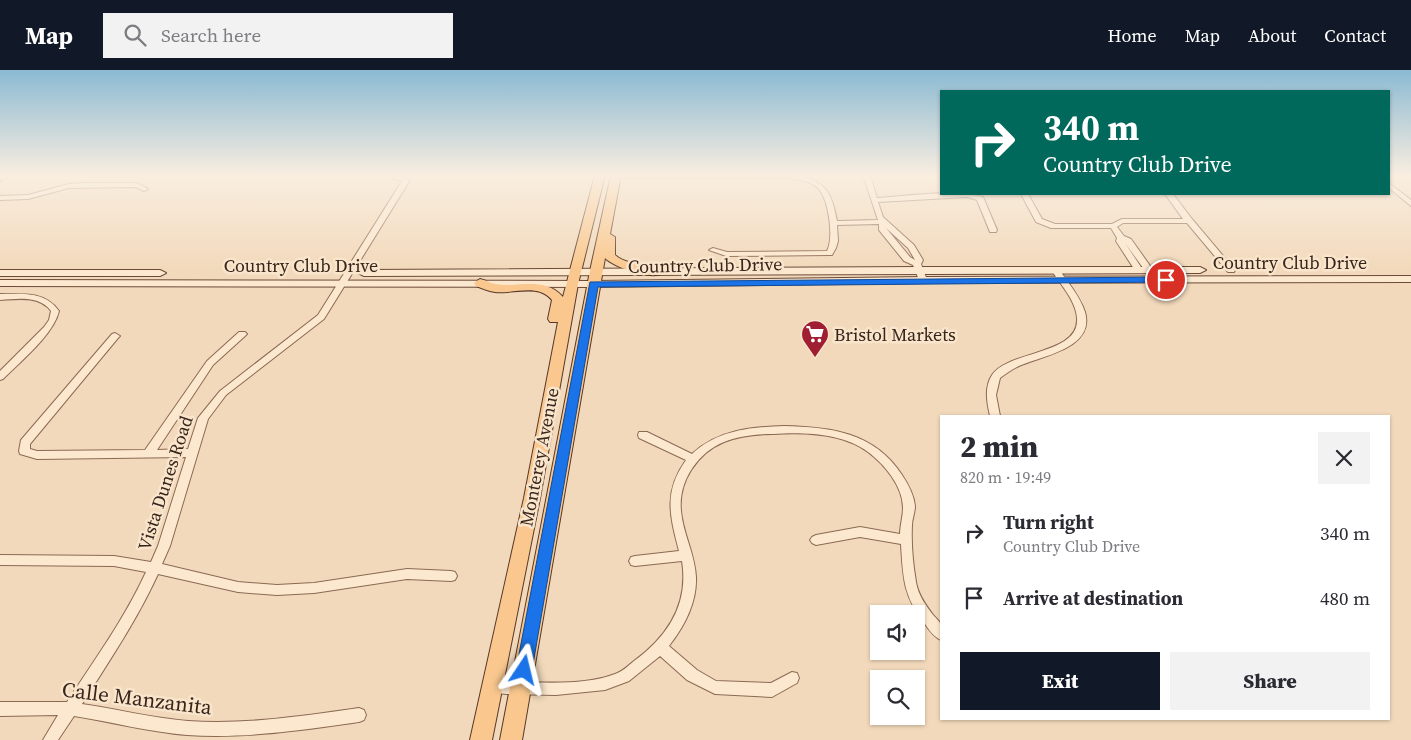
<!DOCTYPE html>
<meta charset="utf-8">
<style>
:root{--surface:#fff;--page:#f2f2f3;--text:#2b2b33;--muted:#7c7c81;--accent:#111827}
body{margin:0;font-family:"Source Serif 4",serif;background:var(--page);color:var(--text);height:100vh;display:flex;flex-direction:column;font-size:19px;white-space:nowrap}
*{box-sizing:border-box;margin:0}
p{font-size:16px;color:var(--muted)}
.icon{flex:none;width:28px;height:28px;fill:none;stroke:currentColor;stroke-width:2;stroke-linecap:round;stroke-linejoin:round}
.map{position:relative;flex:1;overflow:hidden}
.drawer{position:absolute;left:940px;top:345px;width:450px;height:305px;display:flex;flex-direction:column;background:var(--surface);border-radius:0px;box-shadow:0 1px 4px #0004}
.drawer>*{flex:none}
.banner{position:absolute;left:940px;top:20px;width:450px;height:105px;border-radius:0px;box-shadow:0 1px 4px #0004;background:#00695c;color:#fff;overflow:hidden}
.fabs{position:absolute;left:870px;top:535px;display:grid;gap:10px}
.fabs a{display:grid;place-items:center;width:55px;height:55px;border-radius:0px;background:var(--surface);box-shadow:0 1px 4px #0004;font-size:25px}
.pin{position:absolute;display:grid;place-items:center;width:42px;height:42px;color:#fff;margin:-21px;border:2px solid #fff;border-radius:50%;box-shadow:0 1px 5px #0007}
.me{position:absolute;width:55px;margin:-28px;rotate:10deg;stroke-linejoin:round;filter:drop-shadow(0 0 4px #0008)}
.turn{display:flex;align-items:center;gap:18px;height:105px;padding:0 20px;font-size:22px}
.turn .icon{width:65px;height:65px;stroke-width:2.5}
.turn b{display:block;font-size:35px;line-height:42px}
.round{display:grid;place-items:center;flex:none;width:52px;height:52px;border-radius:0px;background:var(--page)}
.head{display:flex;align-items:center;justify-content:space-between;height:85px;padding:0 20px}
h1{font-size:30px;font-weight:800;line-height:38px}
.primary-button{display:flex;gap:10px;margin-top:auto;padding:10px 20px}
.primary-button a{flex:1;height:58px;border-radius:0px;background:var(--accent);color:#fff;font-size:20px;font-weight:800;line-height:58px;text-align:center}
.primary-button a+a{background:var(--page);color:var(--text)}
ul{padding:0;list-style:none}
li{display:flex;align-items:center;gap:15px;height:65px;padding:0 20px}
li div{flex:1}
li b{display:block;font-size:19px}
li em{font-style:normal}
header{display:flex;align-items:center;gap:30px;box-sizing:border-box;height:70px;padding:0 25px;background:var(--accent);color:#fff}
header strong{font-size:24px}
nav{display:flex;gap:28px;margin-inline-start:auto;font-size:18px}
.search{width:350px;height:45px;background:var(--page);display:flex;align-items:center;gap:12px;box-sizing:border-box;padding:0 18px;border-radius:0px;color:var(--muted);font-size:19px}
.map>svg:first-child{display:block}
</style>
<header>
<strong>Map</strong>
<div class="search"><svg class="icon" aria-label="search" viewBox="0 0 24 24"><circle cx="10" cy="10" r="6"/><path d="M15 15l6 6"/></svg>Search here</div>
<nav><a>Home</a><a>Map</a><a>About</a><a>Contact</a></nav>
</header>
<div class="map">
<svg width="1411" height="670" viewBox="0 0 1411 670">
<rect width="100%" height="100%" fill="#f2d9bb"/>
<g fill="none" stroke-linecap="round" stroke-linejoin="round">
<!-- minor casing -->
<g stroke="#8b6953" stroke-width="2">
<g id="minor">
<path d="M2 105H9L0 112Z"/>
<path d="M390 105H396L410 110 324 249 226 325 208 349 170 476 162 494 238 512 277 515 314 513 407 499 451 501 455 502 457 506 455 510 451 511 407 509 314 523 277 525 238 522 158 504C137 550 109 591 82 634 117 639 152 648 188 651 245 655 302 646 359 638L364 640 366 645 364 650 359 652C302 660 245 669 187 665 149 662 112 652 74 646L58 670H43L58 645 0 646V632H67C95 589 125 548 146 502L114 496 0 495V485L114 486 151 492 158 476 186 387 37 389 20 384 19 381 21 370 112 264 115 263 120 266 118 268 30 374V379L37 381 145 380 207 291 239 262H245L247 264 245 266 213 295 157 380 188 379 198 348 220 321 318 245 402 111 391 108Z"/>
<path d="M613 105 799 106C827 112 832 124 837 151L878 150 863 105H870L877 128C906 126 956 119 983 127L997 160 996 162H990L977 130 967 127 878 132 883 147 914 175 923 190 921 194 927 210 923 213 919 210 913 195 904 191 879 160V154L837 155 838 171 836 178 832 185H829L726 186 709 180 713 178 727 182 827 181C834 168 829 131 819 119 812 111 800 110 790 108H616L614 107ZM886 158 908 178 915 190 910 187Z"/>
<path d="M83 113H137L148 119 144 121 136 117 69 118 28 129 0 130V126L28 125 69 114Z"/>
<path d="M1389 113 1411 130V136L1389 118Z"/>
<path d="M1021 124H1028L1042 149 1055 154H1112L1122 149H1183L1165 124H1173L1192 149 1235 200 1234 202H1228L1187 153H1123L1117 157 1124 166 1131 169 1153 200 1152 202H1146L1125 173 1143 200 1142 202H1136L1116 171 1117 168 1111 158H1051L1036 152Z"/>
<path d="M1053 199H1059C1068 213 1080 226 1085 242 1095 277 1046 285 1024 294 1015 297 1008 302 1000 308L996 325 1000 346H990C987 333 984 317 992 305 1009 280 1080 285 1077 248 1076 231 1061 215 1052 201Z"/>
<path d="M0 224C22 224 45 221 59 241 54 264 20 292 3 309L0 310V301L44 257 49 250 51 241C39 225 17 229 0 230Z"/>
<path d="M784 356C830 357 874 362 902 405 908 414 914 425 915 436 915 443 912 449 912 455 911 474 913 494 916 512 918 525 926 536 934 546 936 548 940 552 941 555 943 558 941 566 941 570 934 567 929 560 925 554 903 526 903 507 901 474L860 467 816 475 812 473 810 470 812 467 816 465 860 457 900 464C900 455 903 447 903 438 903 416 884 394 868 382 843 363 803 362 773 364 757 364 739 366 724 372 697 383 678 412 681 441 683 464 695 484 696 507 697 533 684 557 669 576L697 600 716 611 771 613 792 602 797 603 799 608 797 613 772 627 715 624 687 610 660 586 629 611 605 620 556 625 506 624 488 622 486 617 488 612 493 610C528 612 582 617 615 604 622 602 628 596 634 591 668 566 689 534 682 491L635 496 631 495 629 491 631 487 635 486 679 481C670 446 663 422 686 390L639 368 638 365 639 362H647L692 384C717 360 751 357 784 356Z"/>
</g>
</g>
<!-- secondary casing -->
<g stroke="#6c4a37" stroke-width="2">
<g id="secondary">
<path d="M919 197H1200L1206 200 1200 203 364 206 358 203 364 200Z"/>
<path d="M0 200H160L166 203 160 206H0Z"/>
<path d="M1411 206V212L923 213 594 217 0 216V210L594 211 923 207Z"/>
</g>
</g>
<!-- primary casing -->
<g stroke="#573829" stroke-width="2">
<g id="primary">
<path d="M595 105H605L578 214 540 428 492 670H470L524 428 558 252H550L548 249 552 230C538 213 514 224 495 222 488 221 482 218 476 216L474 213 480 209C485 210 490 213 495 214 519 218 544 206 563 227Z"/>
<path d="M611 105H621L610 164 615 167V185C631 199 657 191 666 201 656 212 615 198 605 188L522 670H500L590 201Z"/>
</g>
</g>
<!-- minor -->
<use href="#minor" fill="#fce8cf" fill-rule="evenodd"/>
<!-- secondary -->
<use href="#secondary" fill="#fce8cf" fill-rule="evenodd"/>
<!-- primary -->
<use href="#primary" fill="#fac88e" fill-rule="evenodd"/>
</g>
<!-- sky -->
<linearGradient id="sky" x2="0" y2="1"><stop stop-color="#8bbad3"/><stop offset="0.53" stop-color="#f9eee0"/><stop offset="1" stop-color="#f9eee0" stop-opacity="0"/></linearGradient>
<rect width="1411" height="199" fill="url(#sky)"/>
<!-- route -->
<path fill="#1a73e8" stroke="#114b97" d="M1166 207 1171 210 1169 212 598 217 532 600 530 605 524 607 519 605 516 600 590 212Z"/>
<!-- icons -->
<defs>
<g id="supermarket-pin" transform="scale(1.4375)"><path d="M0 17L-7.5 6A9.5 9.5 0 1 1 7.5 6Z" fill="#9f1e32" stroke="#f9e5cb"/><path d="M-6-5.5h2.5l.6 2H6L4.5 2H-2.5L-4.4-4H-6ZM-1.5 3.2a1.3 1.3 0 1 0 .1 0ZM3 3.2a1.3 1.3 0 1 0 .1 0Z" fill="#fff"/></g>
</defs>
<g fill-rule="evenodd">
<use href="#supermarket-pin" x="815" y="264"/>
</g>
<g text-anchor="middle" dominant-baseline="central" stroke-width="5" stroke-linejoin="round" paint-order="stroke">
<!-- street labels -->
<g font-size="18" fill="#38241a" stroke="#f9e5cb">
<text x="1290" y="192">Country Club Drive</text>
<text x="301" y="195">Country Club Drive</text>
<text transform="translate(705 195) rotate(-1)">Country Club Drive</text>
<text transform="translate(539 387) rotate(-79)">Monterey Avenue</text>
<text transform="translate(165 413) rotate(-72)">Vista Dunes Road</text>
</g>
<!-- poi labels -->
<g font-size="18" fill="#38241a" stroke="#f9e5cb" text-anchor="start">
<text x="834" y="264">Bristol Markets</text>
</g>
<!-- near-street labels -->
<g font-size="21" fill="#38241a" stroke="#f9e5cb">
<text transform="translate(137 628) rotate(7)">Calle Manzanita</text>
</g>
</g>
</svg>
<div class="fabs">
<a><svg class="icon" aria-label="sound" viewBox="0 0 24 24"><path d="M4 9h4l5-4v14l-5-4H4zM17 9q2 3 0 6"/></svg></a>
<a><svg class="icon" aria-label="search" viewBox="0 0 24 24"><circle cx="10" cy="10" r="6"/><path d="M15 15l6 6"/></svg></a>
</div>
<div class="pin" style="left:1166px;top:210px;background:#d93025"><svg class="icon" aria-label="arrive" viewBox="0 0 24 24"><path d="M6 21V4h12l-3 4 3 4H6"/></svg></div>
<svg class="me" style="left:524px;top:600px" viewBox="-20 -20 40 40"><path d="M0-17L14 15 0 8-14 15z" fill="#1a73e8" stroke="#fff" stroke-width="4"/></svg>
<div class="banner">
<div class="turn"><svg class="icon" aria-label="right" viewBox="0 0 24 24"><path d="M7 20v-9h11M14 6l5 5-5 5"/></svg><div><b>340 m</b>Country Club Drive</div></div>
</div>
<section class="drawer">
<div class="head"><div><h1>2 min</h1><p>820 m · 19:49</p></div><a class="round"><svg class="icon" aria-label="close" viewBox="0 0 24 24"><path d="M6 6l12 12M18 6L6 18"/></svg></a></div>
<ul>
<li><svg class="icon" aria-label="right" viewBox="0 0 24 24"><path d="M7 20v-9h11M14 6l5 5-5 5"/></svg><div><b>Turn right</b><p>Country Club Drive</p></div><em>340 m</em></li>
<li><svg class="icon" aria-label="arrive" viewBox="0 0 24 24"><path d="M6 21V4h12l-3 4 3 4H6"/></svg><div><b>Arrive at destination</b></div><em>480 m</em></li>
</ul>
<div class="primary-button"><a>Exit</a><a>Share</a></div>
</section>
</div>
